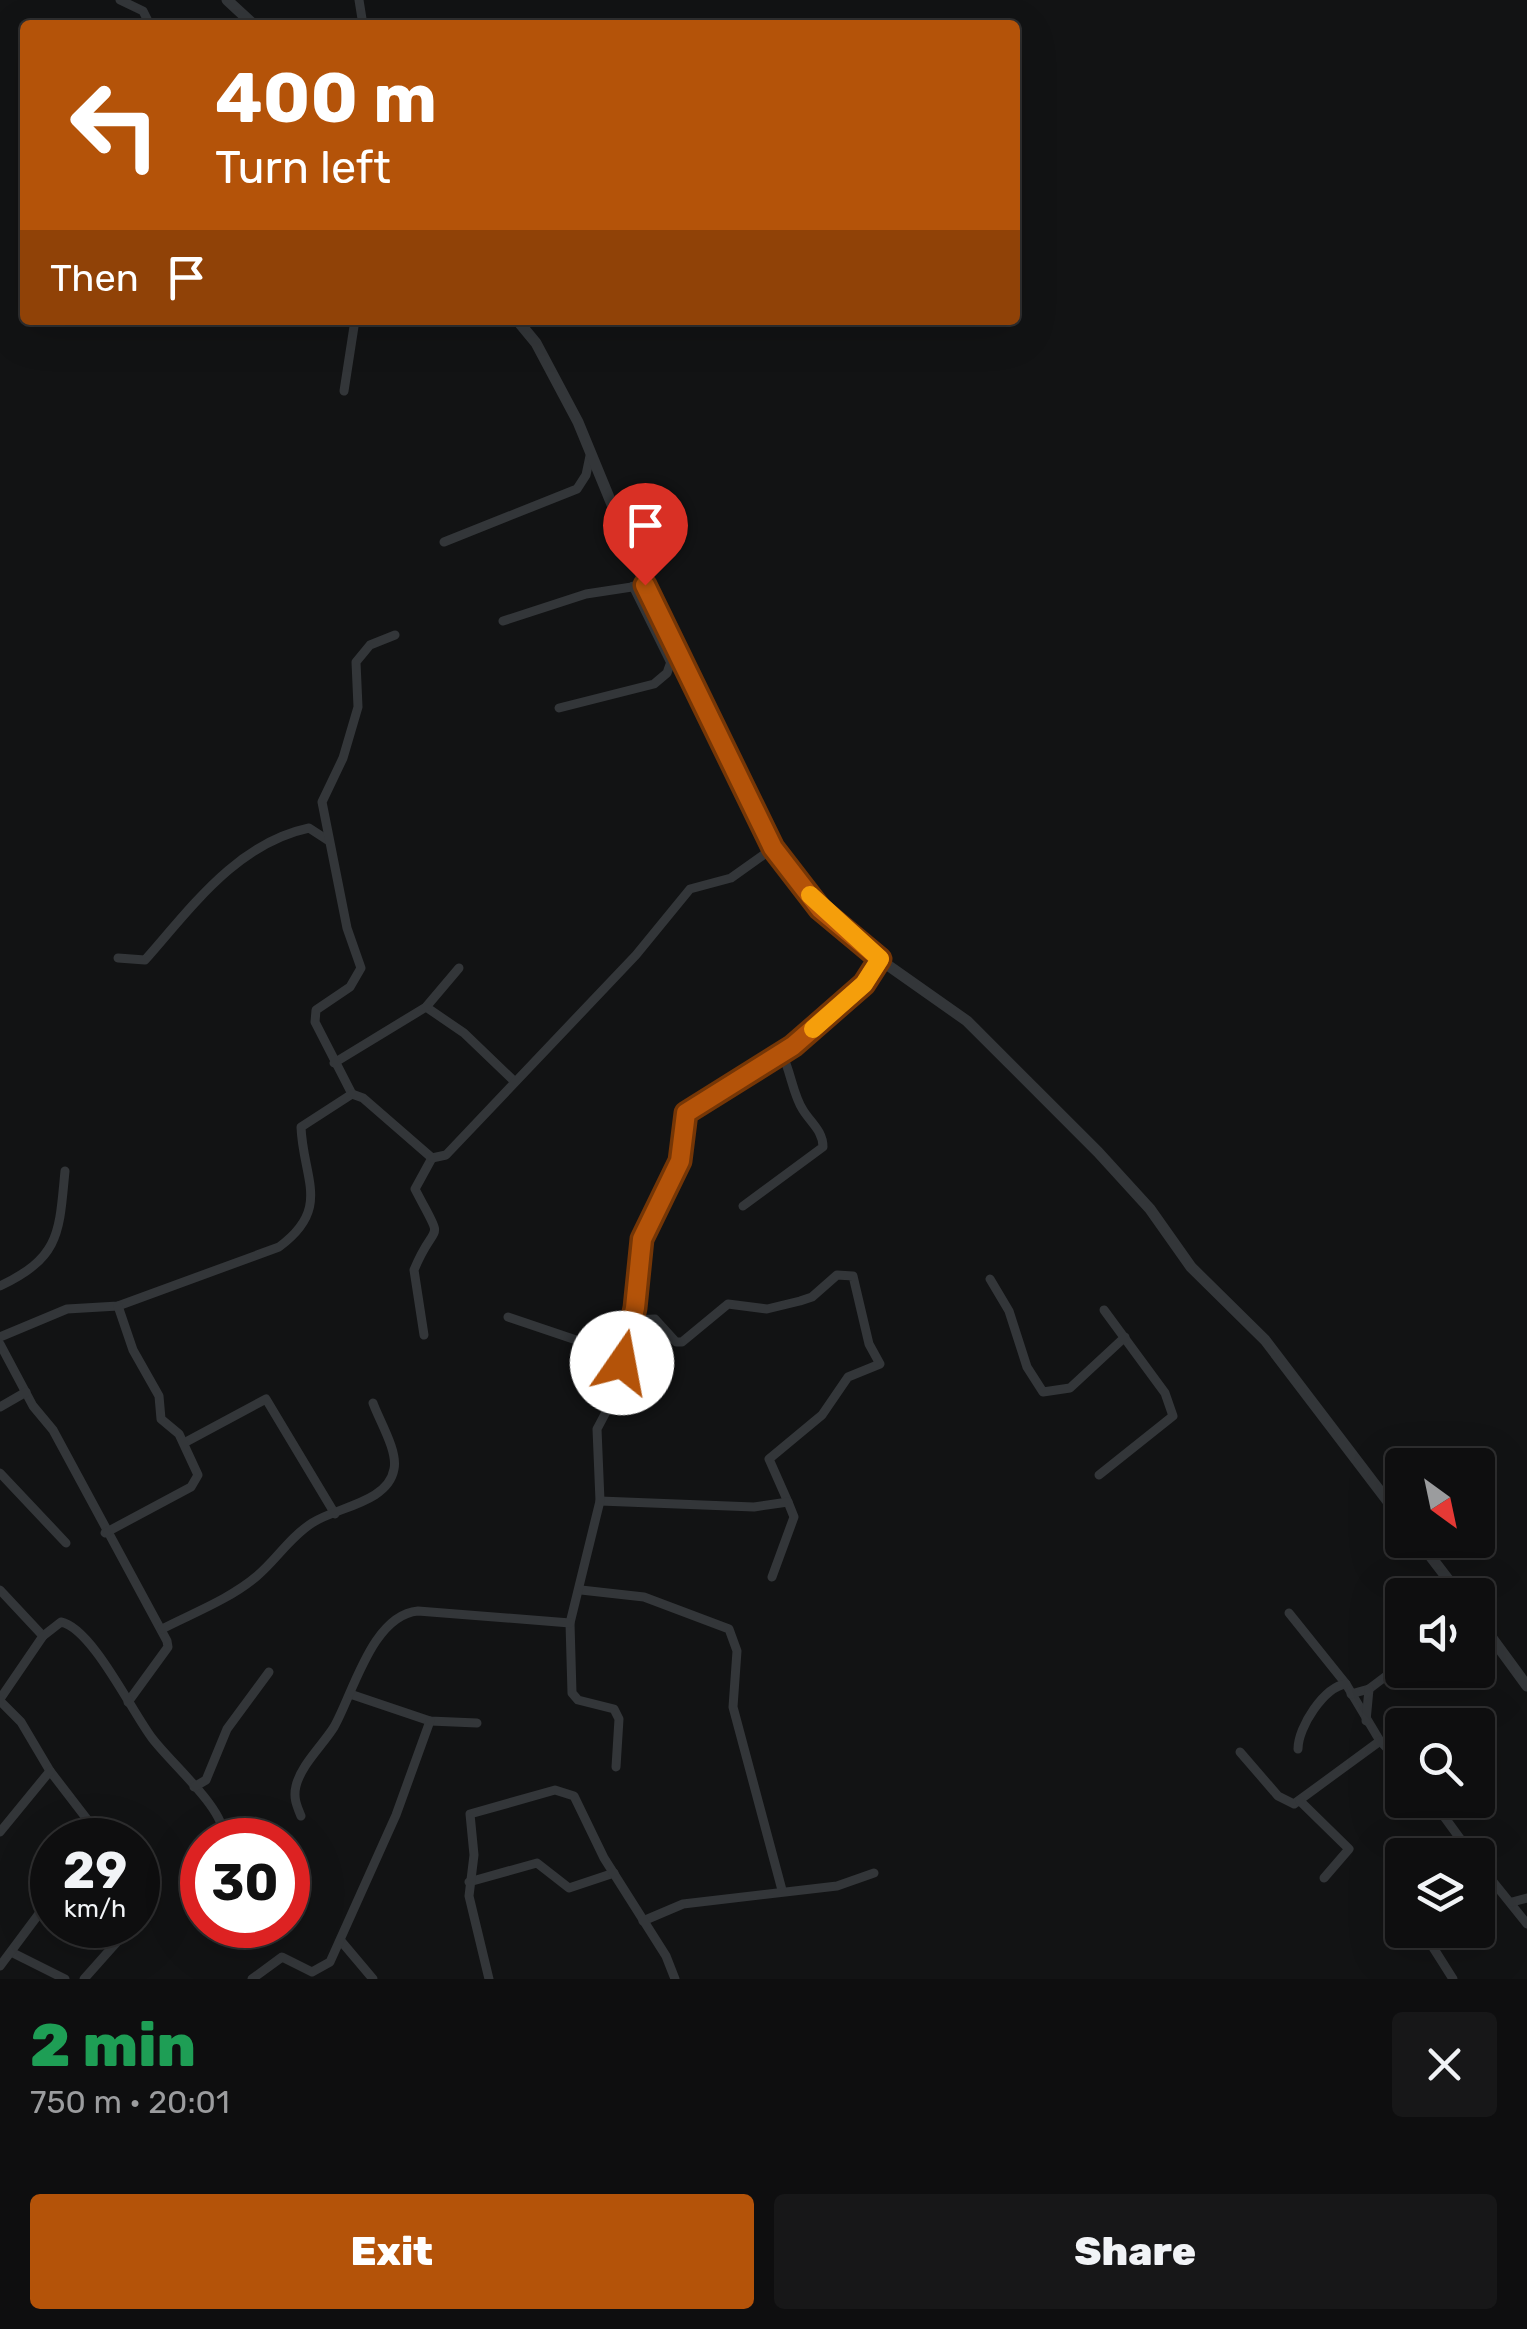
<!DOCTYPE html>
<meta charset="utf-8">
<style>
:root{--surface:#0e0e0f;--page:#171718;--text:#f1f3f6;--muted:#9b9c9e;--line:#2e2e2f;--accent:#b45309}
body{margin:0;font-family:Rubik,sans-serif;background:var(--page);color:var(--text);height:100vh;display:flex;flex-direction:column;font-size:38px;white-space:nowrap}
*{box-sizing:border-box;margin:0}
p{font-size:32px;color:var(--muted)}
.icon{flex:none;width:55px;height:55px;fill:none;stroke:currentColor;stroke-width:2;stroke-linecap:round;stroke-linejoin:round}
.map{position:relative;height:1979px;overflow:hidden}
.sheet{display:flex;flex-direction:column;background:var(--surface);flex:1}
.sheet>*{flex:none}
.banner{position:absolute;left:20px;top:20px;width:1000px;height:305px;border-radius:10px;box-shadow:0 10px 40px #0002,0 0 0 2px var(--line);background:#b45309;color:#fff;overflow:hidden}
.needle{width:65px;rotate:147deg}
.buttons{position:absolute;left:1385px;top:1448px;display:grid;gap:20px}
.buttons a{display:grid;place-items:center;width:110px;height:110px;border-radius:10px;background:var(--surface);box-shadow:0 10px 40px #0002,0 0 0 2px var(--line);font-size:50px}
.speed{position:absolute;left:30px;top:1818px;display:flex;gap:20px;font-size:50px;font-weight:700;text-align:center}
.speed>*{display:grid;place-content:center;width:130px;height:130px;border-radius:50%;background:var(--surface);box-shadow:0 10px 40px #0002,0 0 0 2px var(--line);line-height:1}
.speed small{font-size:25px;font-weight:400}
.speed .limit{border:15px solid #d22;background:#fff;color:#111}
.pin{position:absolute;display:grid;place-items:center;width:85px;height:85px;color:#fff;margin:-102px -42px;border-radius:50% 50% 50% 0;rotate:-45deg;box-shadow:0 0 10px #0007}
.pin .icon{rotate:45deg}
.me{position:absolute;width:110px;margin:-55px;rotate:12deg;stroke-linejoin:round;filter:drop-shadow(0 0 8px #0008)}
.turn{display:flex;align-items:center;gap:35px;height:210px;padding:0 30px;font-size:45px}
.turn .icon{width:130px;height:130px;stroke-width:2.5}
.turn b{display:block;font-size:70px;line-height:85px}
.then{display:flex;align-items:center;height:95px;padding:0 30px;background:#0003;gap:20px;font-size:38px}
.round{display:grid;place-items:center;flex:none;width:105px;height:105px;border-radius:10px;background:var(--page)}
.summary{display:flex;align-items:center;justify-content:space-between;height:170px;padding:0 30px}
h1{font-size:60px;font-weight:800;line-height:75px;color:#1e9e55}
.cta{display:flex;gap:20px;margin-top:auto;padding:20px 30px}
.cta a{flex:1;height:115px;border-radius:10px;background:var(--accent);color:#fff;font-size:40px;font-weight:800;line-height:115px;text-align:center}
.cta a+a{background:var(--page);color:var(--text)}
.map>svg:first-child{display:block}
</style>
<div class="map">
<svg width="1527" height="1979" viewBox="0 0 1527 1979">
<rect width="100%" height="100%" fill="#121314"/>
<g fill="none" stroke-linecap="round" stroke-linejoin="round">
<!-- minor -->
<g stroke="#333639" stroke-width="9">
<path d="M120 0 143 11 150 25"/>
<path d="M359 0 363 25"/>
<path d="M344 391 355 320"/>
<path d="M444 542 577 489 586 475 590 456"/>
<path d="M633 586 670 661"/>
<path d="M503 621 586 594 645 585"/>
<path d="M559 708 654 684 667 673 673 656H682"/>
<path d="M118 958 145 960C191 908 237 843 309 828L329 841"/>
<path d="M426 1007 464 1033 513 1080"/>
<path d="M334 1063 426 1007 459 968"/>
<path d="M352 1094 315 1022 316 1010 350 987 361 968 347 928 322 802 343 758 358 707 356 662 370 645 395 635"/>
<path d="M743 1206 823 1147C823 1131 811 1123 803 1110 793 1095 791 1072 782 1054"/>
<path d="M990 1279 1009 1311 1027 1367 1043 1392 1070 1388 1125 1337"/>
<path d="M0 1286C61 1257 59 1232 65 1171"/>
<path d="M508 1317 585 1343 622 1363"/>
<path d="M630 1320 655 1319 676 1342H682L728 1304 767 1309 800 1301 812 1297 837 1275 853 1276 869 1344 880 1364 848 1377 822 1415 769 1459 788 1502"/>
<path d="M424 1335 414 1270C436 1216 446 1249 415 1189L432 1158"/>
<path d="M0 1337 67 1309 118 1306 279 1247C332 1208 303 1179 301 1127L352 1094 363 1098 432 1158 446 1155 636 955 690 889 731 878 773 848"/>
<path d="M0 1344 33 1406 53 1430 167 1641 168 1647 128 1702"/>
<path d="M0 1407 26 1392"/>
<path d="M184 1443 266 1399 335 1514"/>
<path d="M0 1473 66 1543"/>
<path d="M1099 1475 1173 1416 1165 1393 1104 1310"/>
<path d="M600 1501 754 1507 788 1502 794 1517 772 1577"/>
<path d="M105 1533 191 1487 198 1475 179 1434 161 1419 159 1396 133 1350 118 1306"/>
<path d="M0 1590 43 1636"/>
<path d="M581 1590 644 1597 729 1629 737 1651 733 1707 782 1890"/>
<path d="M1289 1613 1346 1684 1380 1741 1402 1764"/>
<path d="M162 1629C193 1613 230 1599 257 1576 277 1559 289 1538 312 1523 336 1507 388 1503 394 1469 398 1451 379 1420 373 1403"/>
<path d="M350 1694 430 1721 477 1723"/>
<path d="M1351 1694 1369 1689 1402 1664"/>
<path d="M0 1699 43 1636 61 1622C92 1628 132 1712 152 1738 170 1762 219 1804 223 1831"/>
<path d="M0 1701 21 1722 50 1771 103 1840"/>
<path d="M1366 1721 1369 1689"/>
<path d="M1298 1749C1298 1727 1324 1687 1346 1684"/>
<path d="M1240 1752 1278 1796 1294 1804 1380 1741"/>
<path d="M616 1767 619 1719 614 1709 578 1700 572 1693 570 1623 600 1501 597 1429 613 1399 628 1339 642 1239 680 1161 686 1113C698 1099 723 1093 739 1082 791 1050 847 1011 879 959"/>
<path d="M194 1787 206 1780 227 1729 269 1672"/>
<path d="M1432 1800 1472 1855"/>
<path d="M1300 1801 1349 1849 1324 1878"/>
<path d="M301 1816C297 1806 293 1798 296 1786 301 1765 322 1746 334 1727 353 1694 372 1615 418 1611L570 1623"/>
<path d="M0 1832 50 1771"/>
<path d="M1478 1863 1527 1924"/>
<path d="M469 1882 537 1863 569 1888 614 1873"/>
<path d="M138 1896 143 1910 138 1919"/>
<path d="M1512 1902 1527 1898"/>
<path d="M643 1921 683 1904 837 1886 874 1873"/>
<path d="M1422 1930 1453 1979"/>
<path d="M341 1941 373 1979"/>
<path d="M11 1952 65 1979"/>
<path d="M0 1966 50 1899"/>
<path d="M84 1979 132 1925"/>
<path d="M252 1979 282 1957 312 1972 330 1962 396 1815 430 1721"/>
<path d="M489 1979 469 1896 474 1855 470 1814 555 1790 574 1796 604 1858 666 1956 675 1979"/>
</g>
<!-- tertiary -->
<g stroke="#333639" stroke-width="11">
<path d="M227 0 254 25"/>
<path d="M517 320 536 343 578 422 657 614 682 656 773 848 820 909 879 959 967 1021 1098 1152 1150 1209 1191 1267 1265 1340 1402 1520"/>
<path d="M1418 1540 1460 1595"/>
<path d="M1478 1619 1527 1686"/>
</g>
</g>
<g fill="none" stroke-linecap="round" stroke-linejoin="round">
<!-- route casing -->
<g stroke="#753606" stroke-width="25">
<path id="route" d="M622 1363 635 1308 642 1239 680 1161 686 1113 793 1046 864 984 880 959 820 909 773 848 645 585"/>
</g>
<!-- route -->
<use href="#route" stroke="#b45309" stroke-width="18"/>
<!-- slow -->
<path stroke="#f59e0b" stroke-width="18" d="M810 895 880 959 864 984 813 1029"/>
</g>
</svg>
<div class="buttons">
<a><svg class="needle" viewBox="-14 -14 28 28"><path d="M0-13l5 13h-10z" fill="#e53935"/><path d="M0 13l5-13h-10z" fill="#9b9c9e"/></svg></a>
<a><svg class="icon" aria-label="sound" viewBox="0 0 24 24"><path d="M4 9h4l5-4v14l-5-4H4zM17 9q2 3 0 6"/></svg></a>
<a><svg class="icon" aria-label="search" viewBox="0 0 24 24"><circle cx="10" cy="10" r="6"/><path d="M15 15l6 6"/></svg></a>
<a><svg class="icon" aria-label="layers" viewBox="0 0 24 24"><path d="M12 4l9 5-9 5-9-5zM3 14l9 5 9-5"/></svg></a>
</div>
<div class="speed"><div>29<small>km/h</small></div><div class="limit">30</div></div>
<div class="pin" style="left:645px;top:585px;background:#d93025"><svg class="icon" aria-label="arrive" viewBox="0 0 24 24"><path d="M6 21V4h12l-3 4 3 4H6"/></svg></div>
<svg class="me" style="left:622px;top:1363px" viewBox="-20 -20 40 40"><circle r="19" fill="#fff"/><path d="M0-13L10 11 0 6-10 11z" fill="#b45309"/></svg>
<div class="banner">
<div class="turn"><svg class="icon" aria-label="left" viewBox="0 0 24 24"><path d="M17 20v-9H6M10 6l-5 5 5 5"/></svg><div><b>400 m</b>Turn left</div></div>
<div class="then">Then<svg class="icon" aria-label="arrive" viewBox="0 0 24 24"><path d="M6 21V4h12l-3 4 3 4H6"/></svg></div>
</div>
</div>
<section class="sheet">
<div class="summary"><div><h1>2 min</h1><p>750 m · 20:01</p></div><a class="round"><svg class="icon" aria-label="close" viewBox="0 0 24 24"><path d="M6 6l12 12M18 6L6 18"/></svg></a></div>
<div class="cta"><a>Exit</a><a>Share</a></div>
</section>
